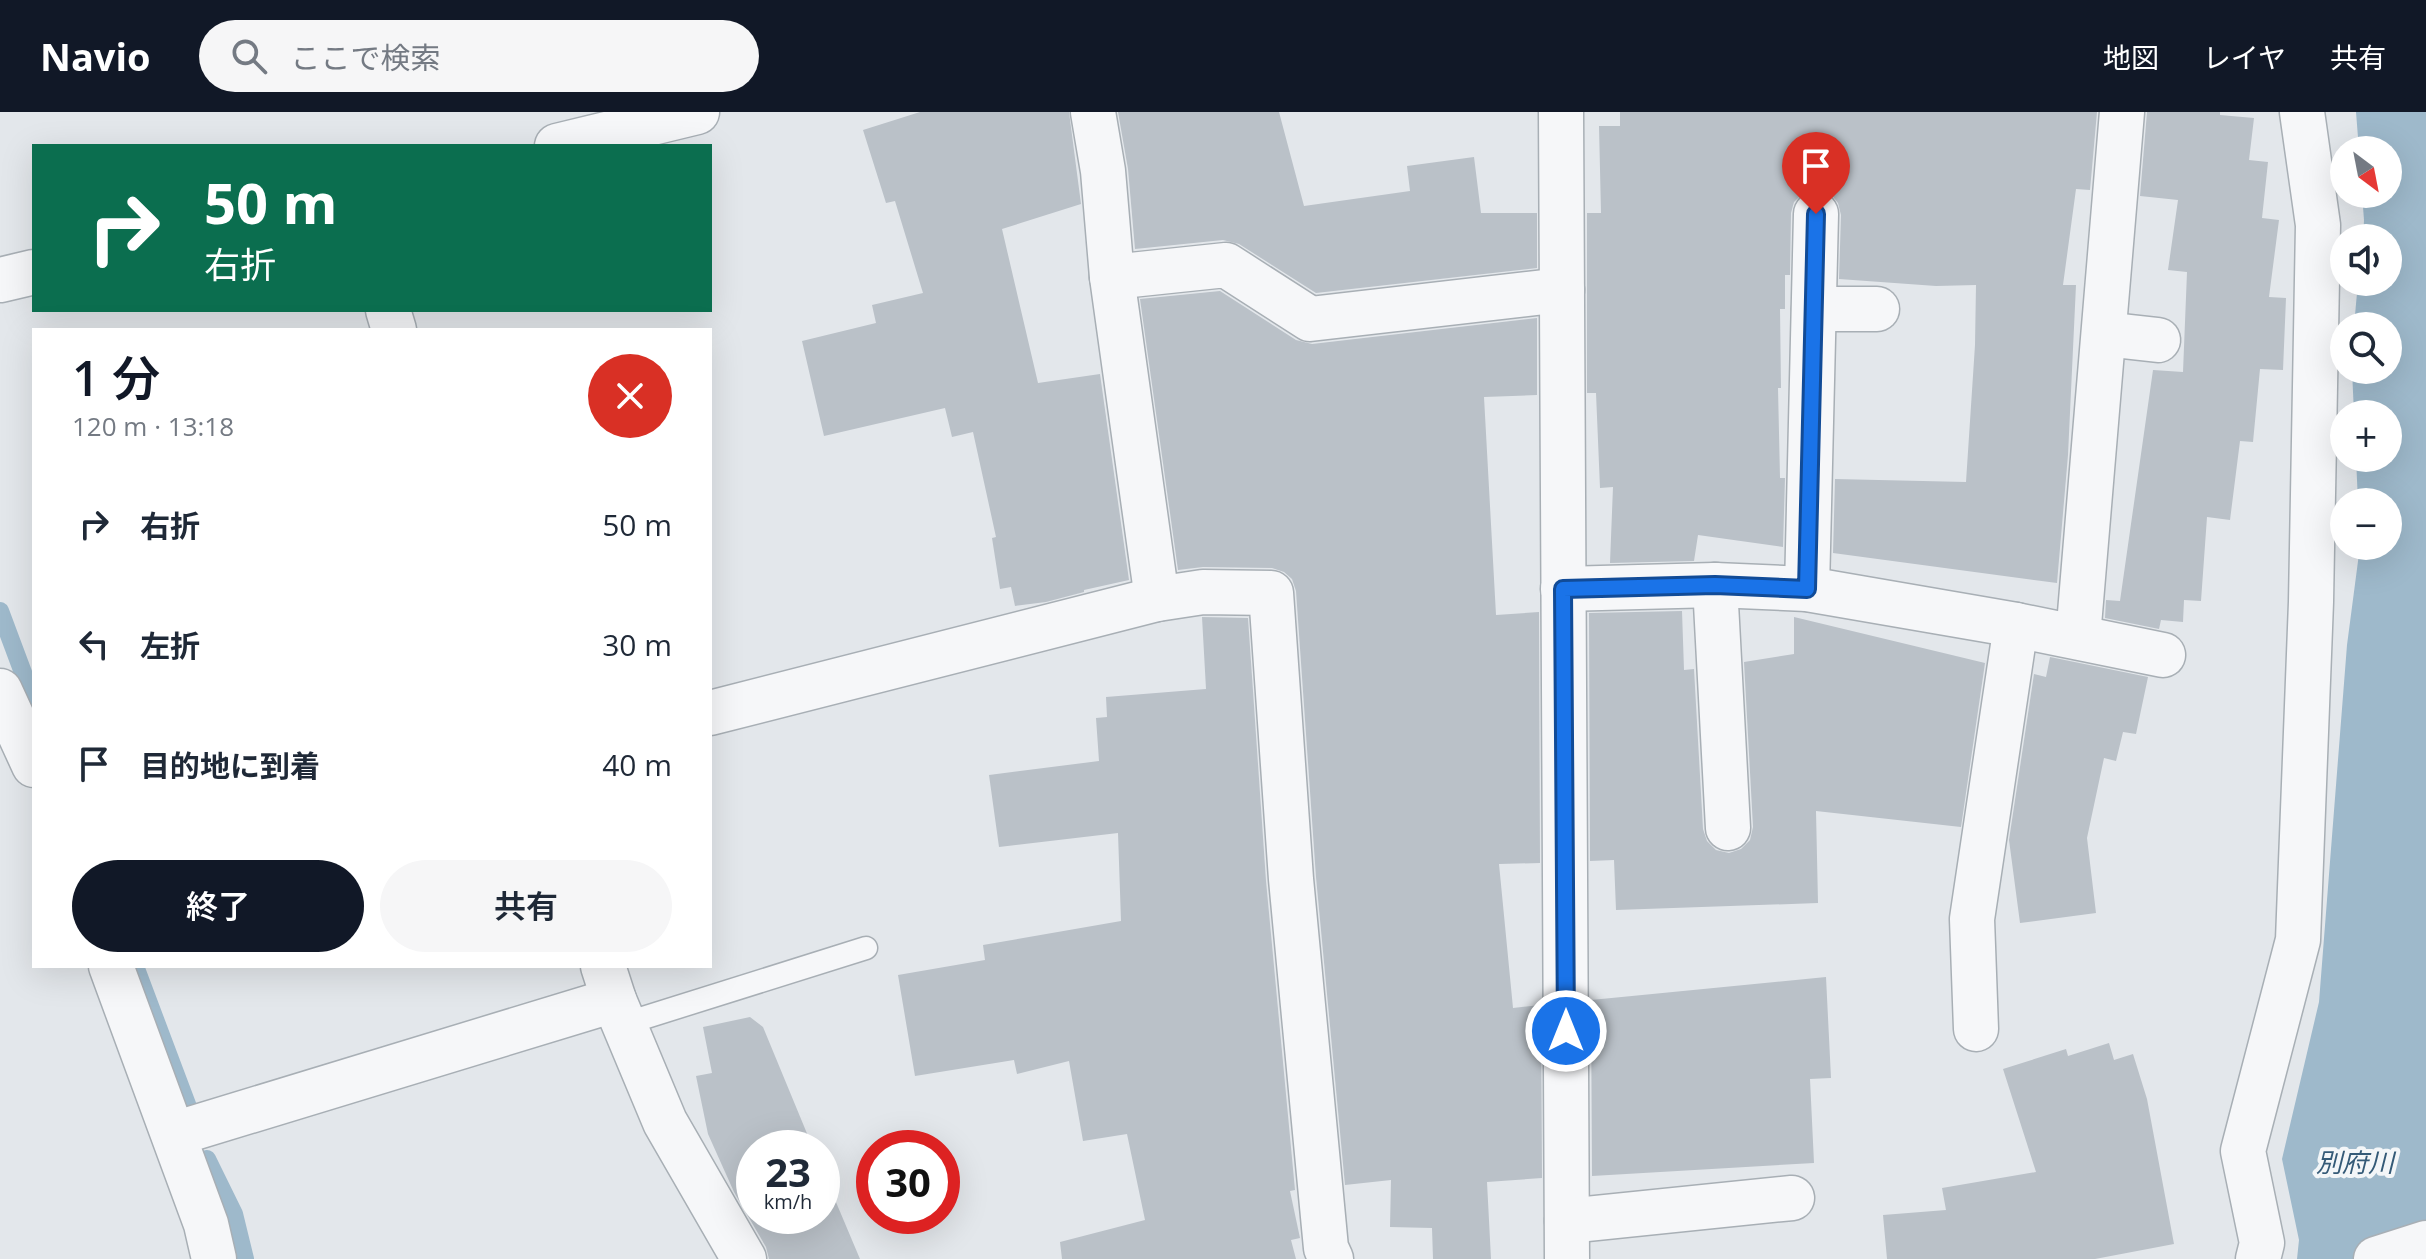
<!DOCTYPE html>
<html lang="ja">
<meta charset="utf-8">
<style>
:root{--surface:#fff;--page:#f6f6f7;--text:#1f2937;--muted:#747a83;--accent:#111827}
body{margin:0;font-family:"Open Sans","Noto Sans JP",sans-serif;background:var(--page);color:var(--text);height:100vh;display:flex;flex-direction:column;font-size:30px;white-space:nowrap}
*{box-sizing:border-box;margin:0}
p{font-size:26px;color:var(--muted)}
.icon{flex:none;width:44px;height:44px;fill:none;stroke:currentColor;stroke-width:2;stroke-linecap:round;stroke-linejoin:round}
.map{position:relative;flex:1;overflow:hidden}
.sheet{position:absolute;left:32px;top:216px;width:680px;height:640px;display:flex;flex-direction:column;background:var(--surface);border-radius:0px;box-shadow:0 8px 32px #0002}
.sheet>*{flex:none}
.banner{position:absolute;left:32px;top:32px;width:680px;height:168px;border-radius:0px;box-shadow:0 8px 32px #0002;background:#0b6e4f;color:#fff;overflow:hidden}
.needle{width:52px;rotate:148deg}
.fabs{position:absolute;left:2330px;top:24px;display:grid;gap:16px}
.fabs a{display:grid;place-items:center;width:72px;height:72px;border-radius:50%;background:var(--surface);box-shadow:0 8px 32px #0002;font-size:40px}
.speed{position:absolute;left:736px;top:1018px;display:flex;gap:16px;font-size:40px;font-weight:700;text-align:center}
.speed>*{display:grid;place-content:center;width:104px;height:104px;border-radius:50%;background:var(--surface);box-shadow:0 8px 32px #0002;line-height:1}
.speed small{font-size:20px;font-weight:400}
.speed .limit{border:12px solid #d22;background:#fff;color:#111}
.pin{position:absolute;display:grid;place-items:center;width:68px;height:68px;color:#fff;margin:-82px -34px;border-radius:50% 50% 50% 0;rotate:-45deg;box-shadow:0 0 8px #0007}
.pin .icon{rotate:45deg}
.me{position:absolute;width:88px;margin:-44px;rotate:0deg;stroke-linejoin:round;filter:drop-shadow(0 0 6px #0008)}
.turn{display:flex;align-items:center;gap:28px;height:168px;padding:0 40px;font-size:36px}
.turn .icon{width:104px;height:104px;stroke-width:2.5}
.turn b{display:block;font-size:56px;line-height:68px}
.round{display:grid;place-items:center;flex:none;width:84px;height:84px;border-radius:42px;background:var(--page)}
.summary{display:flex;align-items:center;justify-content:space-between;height:136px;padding:0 40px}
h1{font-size:48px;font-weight:600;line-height:60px;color:var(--accent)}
.cta{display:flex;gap:16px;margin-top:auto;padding:16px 40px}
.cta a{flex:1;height:92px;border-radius:48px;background:var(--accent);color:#fff;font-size:32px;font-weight:600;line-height:92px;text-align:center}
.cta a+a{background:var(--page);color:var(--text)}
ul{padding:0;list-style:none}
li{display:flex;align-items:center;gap:24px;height:120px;padding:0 40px}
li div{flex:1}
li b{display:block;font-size:30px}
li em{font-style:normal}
header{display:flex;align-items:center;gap:48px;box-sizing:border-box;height:112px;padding:0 40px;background:var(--accent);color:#fff}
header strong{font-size:38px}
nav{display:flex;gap:44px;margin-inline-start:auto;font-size:28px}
.search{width:560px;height:72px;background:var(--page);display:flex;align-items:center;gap:20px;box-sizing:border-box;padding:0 28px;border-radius:44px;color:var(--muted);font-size:30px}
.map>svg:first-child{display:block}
</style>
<header>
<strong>Navio</strong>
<div class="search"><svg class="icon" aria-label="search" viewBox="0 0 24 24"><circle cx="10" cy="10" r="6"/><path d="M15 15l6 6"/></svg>ここで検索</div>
<nav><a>地図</a><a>レイヤ</a><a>共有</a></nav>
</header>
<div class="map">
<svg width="2426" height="1147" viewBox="0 0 2426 1147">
<rect width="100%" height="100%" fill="#e3e7eb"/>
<!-- water -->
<path fill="#9eb9cb" d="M2356 0H2426V1147H2297L2299 1128 2282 1047 2319 890 2347 533 2360 434H2388V390H2358L2356 346H2388V302H2354L2352 258H2388V214H2354L2358 170H2388V126H2363L2364 108 2362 82H2388V38H2359Z"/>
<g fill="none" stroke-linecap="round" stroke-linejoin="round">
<!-- stream -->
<g stroke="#9eb9cb" stroke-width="18">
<path d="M0 499 34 590"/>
<path d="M135 854 188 995"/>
<path d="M207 1047 234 1102 245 1147"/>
</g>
</g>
<!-- building -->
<g fill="#bac1c8">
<path d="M920 0H1069L1081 92 1002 117 1038 271 1100 262 1129 468 1084 478V480L1046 490 1015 494 1011 475 1000 477 992 426 996 425 973 320 952 325 945 296 824 324 802 229 876 211 872 193 923 181 895 89 886 91 863 18Z"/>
<path d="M1118 0H1279L1304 94 1410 79 1407 54 1474 45 1481 101H1537V156L1316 181 1239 132 1223 128 1135 137 1128 57Z"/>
<path d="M1620 0H2097L2090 78 2076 77 2063 173H2076L2068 343 2057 471 1833 441 1835 367 1966 370 1975 233 1976 173 1936 174 1839 167 1841 103 1838 91 1830 81 1817 77 1803 81 1794 90 1791 101 1790 163H1785V197H1780L1781 276H1778L1780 366H1785L1783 435 1698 423 1694 449 1610 451 1613 375 1600 376 1596 281H1587V101H1601L1599 14H1620Z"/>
<path d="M2147 0H2220V3L2254 6 2249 48 2268 50 2262 106 2279 108 2269 185 2286 186 2283 258 2260 257 2253 330 2240 329 2230 408 2207 405 2201 489 2184 488 2183 510 2161 508 2159 517 2105 506 2106 488 2120 489 2153 258 2183 260 2187 160 2168 158 2178 88 2140 84Z"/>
<path d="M1220 179 1296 228 1312 232 1537 206V283L1484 285 1496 503 1539 500 1540 751 1499 752 1513 896 1541 893 1542 1066 1487 1070 1491 1147H1433L1432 1116 1390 1115 1391 1068 1345 1073 1316 765 1296 479 1292 467 1284 460 1272 456 1203 455 1178 458 1140 187Z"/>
<path d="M1682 499 1684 558 1694 557 1703 717 1707 729 1716 738 1729 741 1741 737 1750 728 1753 715 1744 550 1794 542V505L1985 551 1961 715 1816 699 1818 791 1616 798 1614 748 1590 749 1589 501Z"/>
<path d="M1202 505 1248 506 1266 769 1295 1078 1290 1079 1300 1126 1291 1128 1296 1147H1062L1060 1130 1145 1108 1127 1022 1083 1029 1069 949 1017 962 1014 948 915 964 898 863 985 848 983 833 1121 809 1118 721 999 735 989 663 1099 649 1096 606 1107 605 1106 585 1206 577Z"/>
<path d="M2050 545 2148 565 2136 622 2123 620 2116 649 2104 646 2087 726 2096 801 2020 811 2009 728 2034 562 2046 565Z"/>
<path d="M1826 865 1831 966 1810 967 1814 1051 1592 1064 1591 888Z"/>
<path d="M750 905 763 915 813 1036H754V1104H822V1057L860 1147H769L766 1135 734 1080 708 1022 696 964 712 961 703 915Z"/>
<path d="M2109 931 2114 948 2133 942 2147 987 2174 1132 2095 1147H1887L1883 1103 1946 1098 1942 1076 2036 1060 2003 957 2066 937 2068 944Z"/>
</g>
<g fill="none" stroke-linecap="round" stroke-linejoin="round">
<!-- lane casing -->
<g stroke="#a8afb5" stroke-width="25">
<path id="lane" d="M624 912 866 836"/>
</g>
<!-- street casing -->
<g stroke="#a8afb5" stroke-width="47">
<g id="street">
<path d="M1093 0 1103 59 1112 165 1157 487"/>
<path d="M1561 0 1567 1147"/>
<path d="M557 34 697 0"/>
<path d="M1112 165 1226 153 1310 207 1562 178"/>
<path d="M0 168 34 160"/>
<path d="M1814 197H1877"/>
<path d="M388 198 394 218"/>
<path d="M2104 222 2158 228"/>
<path d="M1715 473 1728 716"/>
<path d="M1563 477 1715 473 1807 477 2016 513 2163 543"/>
<path d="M1807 477 1816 102"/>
<path d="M2078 525 2122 0"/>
<path d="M0 579 34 653"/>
<path d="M710 601 1157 487 1203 480 1271 481 1291 767 1326 1136 1331 1147"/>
<path d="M111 854 206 1112 214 1147"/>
<path d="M603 854 614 888 665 1010 744 1147"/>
<path d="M1976 917 1972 807 2016 513"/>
<path d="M174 1022 614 888"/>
<path d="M1567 1109 1792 1086"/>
<path d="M2258 1147 2262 1131 2243 1039 2298 828 2311 490 2318 113 2302 0"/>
<path d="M2376 1147 2426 1131"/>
</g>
</g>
<!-- lane -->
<use href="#lane" stroke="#f6f7f9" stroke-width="22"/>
<!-- street -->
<use href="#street" stroke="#f6f7f9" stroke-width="44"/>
</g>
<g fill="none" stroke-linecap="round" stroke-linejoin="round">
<!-- route casing -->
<g stroke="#114b97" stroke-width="20">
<path id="route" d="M1566 919 1563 477 1715 473 1807 477 1816 102"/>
</g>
<!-- route -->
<use href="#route" stroke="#1a73e8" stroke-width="14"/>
</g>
<g text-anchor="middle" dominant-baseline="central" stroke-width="8" stroke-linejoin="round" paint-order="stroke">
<!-- water labels -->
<g font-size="26" font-style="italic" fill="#345a77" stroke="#f3f6f8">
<text x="2355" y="1050">別府川</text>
</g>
</g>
</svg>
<div class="fabs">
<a><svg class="needle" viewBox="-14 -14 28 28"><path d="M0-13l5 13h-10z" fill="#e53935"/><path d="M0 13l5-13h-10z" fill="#747a83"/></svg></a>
<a><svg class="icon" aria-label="sound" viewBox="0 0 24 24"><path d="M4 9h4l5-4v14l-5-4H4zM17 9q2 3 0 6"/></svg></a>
<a><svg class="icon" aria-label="search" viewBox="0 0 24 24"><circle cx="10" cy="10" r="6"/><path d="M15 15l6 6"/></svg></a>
<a>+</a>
<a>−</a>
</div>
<div class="speed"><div>23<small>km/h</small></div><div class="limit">30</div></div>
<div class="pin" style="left:1816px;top:102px;background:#d93025"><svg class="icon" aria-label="arrive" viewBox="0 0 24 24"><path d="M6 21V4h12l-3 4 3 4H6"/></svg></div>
<svg class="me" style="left:1566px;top:919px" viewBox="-20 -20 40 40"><circle r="17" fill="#1a73e8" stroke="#fff" stroke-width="3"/><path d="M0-11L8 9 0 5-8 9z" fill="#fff"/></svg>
<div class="banner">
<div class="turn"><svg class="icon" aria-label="right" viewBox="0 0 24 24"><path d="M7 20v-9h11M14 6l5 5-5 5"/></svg><div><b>50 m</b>右折</div></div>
</div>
<section class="sheet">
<div class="summary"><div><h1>1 分</h1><p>120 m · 13:18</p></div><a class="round" style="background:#d93025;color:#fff"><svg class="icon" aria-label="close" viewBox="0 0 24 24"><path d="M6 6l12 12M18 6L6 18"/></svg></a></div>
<ul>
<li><svg class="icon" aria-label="right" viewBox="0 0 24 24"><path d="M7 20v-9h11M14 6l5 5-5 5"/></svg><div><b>右折</b></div><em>50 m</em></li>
<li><svg class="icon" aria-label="left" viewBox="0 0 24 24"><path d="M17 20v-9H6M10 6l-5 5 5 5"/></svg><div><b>左折</b></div><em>30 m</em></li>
<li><svg class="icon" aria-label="arrive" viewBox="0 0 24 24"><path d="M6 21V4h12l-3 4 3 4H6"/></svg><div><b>目的地に到着</b></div><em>40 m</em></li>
</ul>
<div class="cta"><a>終了</a><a>共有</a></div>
</section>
</div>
